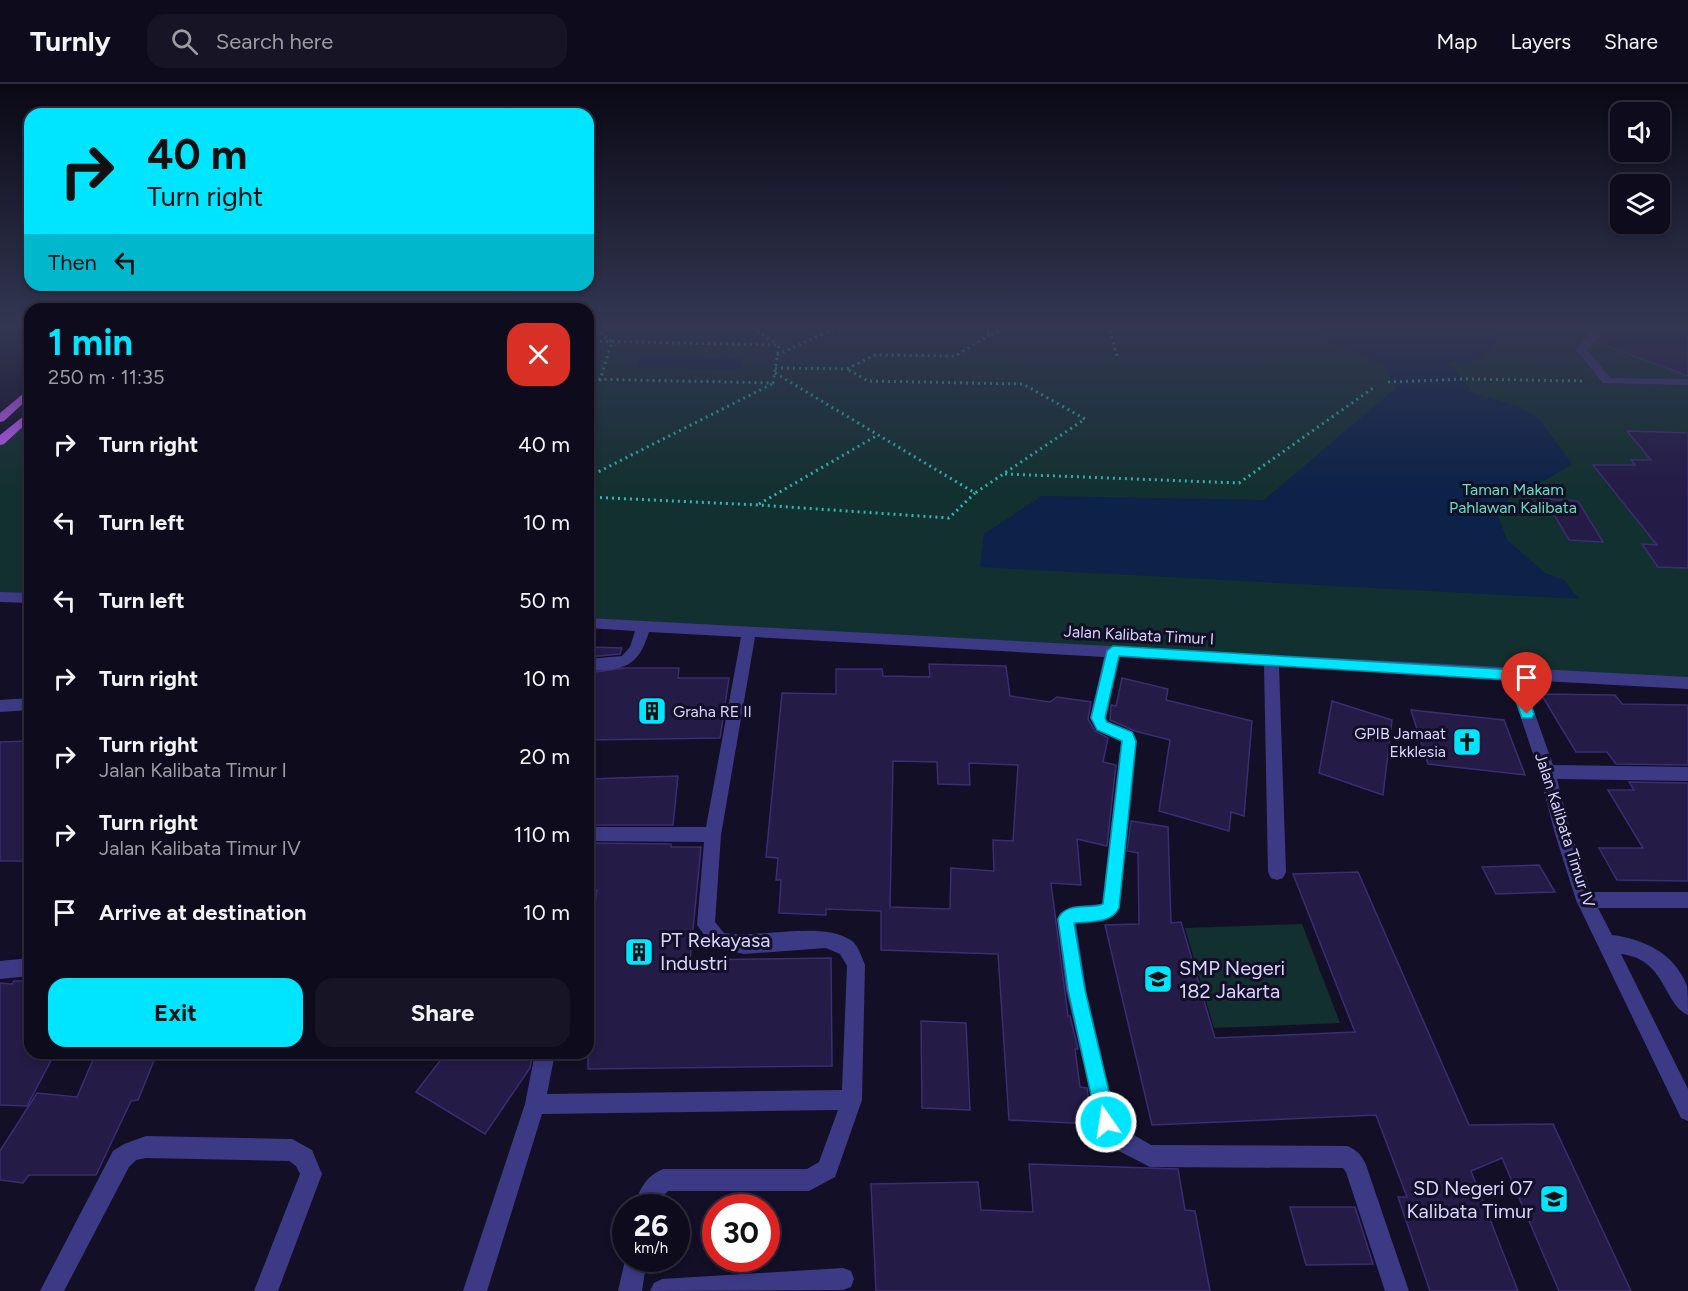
<!DOCTYPE html>
<meta charset="utf-8">
<style>
:root{--surface:#0e0b1c;--page:#171425;--text:#f1f3f6;--muted:#9b9ba3;--line:#2e2b3b;--accent:#00e5ff}
body{margin:0;font-family:Figtree,sans-serif;background:var(--page);color:var(--text);height:100vh;display:flex;flex-direction:column;font-size:22px;white-space:nowrap}
*{box-sizing:border-box;margin:0}
p{font-size:20px;color:var(--muted)}
.icon{flex:none;width:33px;height:33px;fill:none;stroke:currentColor;stroke-width:2;stroke-linecap:round;stroke-linejoin:round}
.map{position:relative;flex:1;overflow:hidden}
.details{position:absolute;left:24px;top:219px;width:570px;height:756px;display:flex;flex-direction:column;background:var(--surface);border-radius:18px;box-shadow:0 3px 9px #0003,0 0 0 2px var(--line)}
.details>*{flex:none}
.guide{position:absolute;left:24px;top:24px;width:570px;height:183px;border-radius:18px;box-shadow:0 3px 9px #0003,0 0 0 2px var(--line);background:#00e5ff;color:#111;overflow:hidden}
.buttons{position:absolute;left:1610px;top:18px;display:grid;gap:12px}
.buttons a{display:grid;place-items:center;width:60px;height:60px;border-radius:12px;background:var(--surface);box-shadow:0 3px 9px #0003,0 0 0 2px var(--line);font-size:30px}
.speed{position:absolute;left:612px;top:1110px;display:flex;gap:12px;font-size:30px;font-weight:700;text-align:center}
.speed>*{display:grid;place-content:center;width:78px;height:78px;border-radius:50%;background:var(--surface);box-shadow:0 3px 9px #0003,0 0 0 2px var(--line);line-height:1}
.speed small{font-size:15px;font-weight:400}
.speed .limit{border:9px solid #d22;background:#fff;color:#111}
.pin{position:absolute;display:grid;place-items:center;width:51px;height:51px;color:#fff;margin:-62px -26px;border-radius:50% 50% 50% 0;rotate:-45deg;box-shadow:0 0 6px #0007}
.pin .icon{rotate:45deg}
.me{position:absolute;width:66px;margin:-33px;rotate:347deg;stroke-linejoin:round;filter:drop-shadow(0 0 4px #0008)}
.turn{display:flex;align-items:center;gap:21px;height:126px;padding:0 24px;font-size:27px}
.turn .icon{width:78px;height:78px;stroke-width:2.5}
.turn b{display:block;font-size:42px;line-height:51px}
.then{display:flex;align-items:center;height:57px;padding:0 24px;background:#0003;gap:12px;font-size:22px}
.round{display:grid;place-items:center;flex:none;width:63px;height:63px;border-radius:18px;background:var(--page)}
.summary{display:flex;align-items:center;justify-content:space-between;height:102px;padding:0 24px}
h1{font-size:36px;font-weight:700;line-height:45px;color:var(--accent)}
.action{display:flex;gap:12px;margin-top:auto;padding:12px 24px}
.action a{flex:1;height:69px;border-radius:18px;background:var(--accent);color:#111;font-size:24px;font-weight:700;line-height:69px;text-align:center}
.action a+a{background:var(--page);color:var(--text)}
ul{padding:0;list-style:none}
li{display:flex;align-items:center;gap:18px;height:78px;padding:0 24px}
li div{flex:1}
li b{display:block;font-size:22px}
li em{font-style:normal}
header{display:flex;align-items:center;gap:36px;box-sizing:border-box;height:84px;padding:0 30px;background:var(--surface);border-bottom:2px solid var(--line)}
header strong{font-size:28px}
nav{display:flex;gap:33px;margin-inline-start:auto;font-size:21px}
.search{width:420px;height:54px;background:var(--page);display:flex;align-items:center;gap:15px;box-sizing:border-box;padding:0 21px;border-radius:18px;color:var(--muted);font-size:22px}
.map>svg:first-child{display:block}
</style>
<header>
<strong>Turnly</strong>
<div class="search"><svg class="icon" aria-label="search" viewBox="0 0 24 24"><circle cx="10" cy="10" r="6"/><path d="M15 15l6 6"/></svg>Search here</div>
<nav><a>Map</a><a>Layers</a><a>Share</a></nav>
</header>
<div class="map">
<svg width="1688" height="1207" viewBox="0 0 1688 1207">
<rect width="100%" height="100%" fill="#130f26"/>
<!-- green -->
<g fill="#12302f">
<path d="M588 241H1688V597L588 540Z"/>
<path d="M30 330V514L0 513V356Z"/>
<path d="M1302 840 1340 939 1214 944 1185 844Z"/>
</g>
<!-- water -->
<g fill="#0c2248">
<path d="M1290 241H1594L1582 248 1507 247C1483 271 1485 277 1449 278L1473 309 1520 323 1539 335 1572 380 1549 394 1513 410 1497 429 1507 456 1545 489 1564 496 1579 515 980 483 984 450 1042 412 1264 416 1396 304 1385 282Z"/>
<path d="M641 272 743 274 741 286 637 284Z"/>
</g>
<!-- building -->
<g fill="#241b47" stroke="#3b2d73" stroke-width="1.5" fill-rule="evenodd">
<path d="M1610 241H1688V292L1596 258Z"/>
<path d="M1627 347 1688 349V484L1658 483 1642 460 1657 461 1593 381H1635L1631 376H1651Z"/>
<path d="M1545 415 1578 417 1603 458 1569 456Z"/>
<path d="M588 563 622 564 620 570 588 573Z"/>
<path d="M929 580 1006 582 1010 612 1050 618 1057 613 1091 618 1088 635 1095 647 1108 654 1103 678 1116 681 1107 762 1077 755 1081 801 1051 799 1068 932H1070L1078 965H1075L1080 1003 1087 1004 1092 1040 1009 1036 998 870 881 866V827L826 825V831L779 829 781 796H776L778 774 766 773 782 609 836 610V585H882L883 592 930 593ZM893 677 937 678 938 700 970 701 969 679 1018 681 1013 757 993 756 994 787 951 784 950 825 890 823Z"/>
<path d="M624 584H679L678 594H729L720 654 588 656V589Z"/>
<path d="M1122 594 1168 605 1166 616 1252 637 1244 732 1231 728 1229 747 1159 727 1170 656 1135 647 1110 636 1111 621 1116 622Z"/>
<path d="M1541 610 1615 611 1622 620 1688 621V681L1616 680 1607 668H1576Z"/>
<path d="M1332 617 1392 636 1383 711 1319 689Z"/>
<path d="M1411 626 1504 636 1525 691 1428 680Z"/>
<path d="M30 657V777H0V658Z"/>
<path d="M678 692 673 741H588V695Z"/>
<path d="M1629 698 1688 699V797L1617 796 1599 764H1643L1608 706H1634Z"/>
<path d="M1131 737 1168 743 1171 839 1181 838 1215 954 1355 948 1293 790 1358 788 1469 1041 1553 1040 1631 1207H1559L1502 1074 1471 1087 1518 1207H1430L1398 1113H1407L1376 1031 1152 1041 1105 841 1139 840 1138 769 1127 767Z"/>
<path d="M588 759 671 760V763H701L690 876 831 874 832 982 588 985V862L597 806 588 805Z"/>
<path d="M1539 781 1555 808 1496 810 1482 783Z"/>
<path d="M14 897H30V969H55L27 1022 0 1021V899L12 900Z"/>
<path d="M921 937 966 939 970 1026 922 1024Z"/>
<path d="M96 969H157L138 1016 131 1017 96 1091H29L23 1099 0 1096V1067L37 1009 77 1013Z"/>
<path d="M446 969H533L530 984 485 1050 416 1008Z"/>
<path d="M1029 1080 1178 1085 1185 1126 1195 1127 1210 1207H876L871 1100 978 1098 981 1126 1033 1128Z"/>
<path d="M1290 1123H1355L1373 1180 1306 1181Z"/>
</g>
<g fill="none" stroke-linecap="round" stroke-linejoin="round">
<!-- path -->
<g stroke="#2fb8b0" stroke-width="3" stroke-dasharray="2 4" stroke-linecap="butt">
<path d="M747 241 777 260"/>
<path d="M1108 241 1117 272"/>
<path d="M991 250 1001 246"/>
<path d="M588 257 779 261 773 299 588 295"/>
<path d="M777 271 842 241"/>
<path d="M775 284 847 285 875 271 955 272 991 250 986 246 996 241"/>
<path d="M775 289 975 409 1085 335 1023 300 868 297 847 285"/>
<path d="M1388 298 1465 295 1585 297"/>
<path d="M588 301 600 296 612 258 590 241"/>
<path d="M1005 390 1239 399 1373 304"/>
<path d="M588 393 772 300"/>
<path d="M588 413 759 421 949 434 975 409"/>
<path d="M759 420 878 351"/>
</g>
<!-- minor -->
<g fill="#3d3a85" fill-rule="evenodd">
<path d="M1595 241H1606L1587 266 1610 294 1688 295V301L1603 299 1576 266Z"/>
<path d="M0 508 30 509V519L0 518Z"/>
<path d="M588 534 1688 593V605L1523 596 1553 681 1688 683V697L1557 695 1571 750 1591 808H1688V824H1598L1612 851C1643 855 1675 869 1687 902 1688 910 1688 922 1688 931 1663 920 1666 875 1621 870L1688 1005V1037L1681 1034 1576 816 1555 750 1539 688 1508 595 1279 582 1286 788 1283 794 1277 796 1271 794 1268 788 1264 581 1119 573 1106 634 1108 638 1133 648 1137 657 1119 824C1112 840 1091 837 1076 839L1086 906 1116 1034 1127 1047 1151 1061 1347 1062C1357 1066 1362 1071 1366 1081L1409 1207H1385L1346 1088 1343 1084 1150 1083 1117 1066 1107 1057 1099 1045 1066 906 1057 835 1060 829 1076 822 1102 820 1121 657 1097 646 1090 634 1104 573 755 553 721 751 715 838 724 849C761 855 822 836 852 857 858 861 862 874 865 881L862 1016 835 1093 809 1107H668L658 1117 657 1124H635C638 1106 646 1092 663 1085H807L819 1078 838 1026 542 1030 487 1207H463L525 1020 535 969H555L547 1010 842 1006 847 882 840 870 826 864 744 870 713 863 697 841 704 758 588 757V743H706L741 553 649 548C638 584 623 586 588 587V575L622 572 630 563 635 547 588 544Z"/>
<path d="M30 614V626L0 628V616Z"/>
<path d="M30 874V892L0 895V877Z"/>
<path d="M146 1052 292 1055 312 1066 322 1090 278 1207H254L300 1090 296 1082 289 1077 146 1074 136 1076 129 1083 64 1207H40L113 1067 124 1060Z"/>
<path d="M626 1172V1174H647L642 1207H618Z"/>
<path d="M843 1184 851 1187 854 1195 851 1203 843 1206 650 1207 654 1199 662 1195Z"/>
</g>
<!-- major -->
<g fill="#c25bff" fill-rule="evenodd">
<path d="M30 304V313L4 337 0 338V329Z"/>
<path d="M30 327V336L4 360 0 361V351Z"/>
</g>
</g>
<!-- sky -->
<linearGradient id="sky" x2="0" y2="1"><stop stop-color="#0a0815"/><stop offset="0.59" stop-color="#333752"/><stop offset="1" stop-color="#333752" stop-opacity="0"/></linearGradient>
<rect width="1688" height="410" fill="url(#sky)"/>
<!-- route -->
<path fill="#00e5ff" stroke="#0095a6" stroke-width="1.5" d="M1113 562 1514 586 1521 591 1534 630 1532 634H1522L1509 596 1119 572 1105 634 1107 638 1132 648 1136 657 1119 824C1111 840 1090 837 1074 839L1085 906 1116 1038 1113 1044 1106 1047 1099 1044 1097 1038 1068 906 1058 835C1066 817 1088 826 1103 820L1122 657 1097 646 1091 634 1107 567Z"/>
<!-- icons -->
<defs>
<g id="building-square" transform="scale(1.5)"><rect x="-9" y="-9" width="18" height="18" rx="4" fill="#00e5ff" stroke="#130f26"/><path d="M-4-6H4V6H1V3H-1V6H-4ZM-2.5-4.3h1.7v1.8h-1.7ZM.8-4.3h1.7v1.8H.8ZM-2.5-1h1.7V.8h-1.7ZM.8-1h1.7V.8H.8Z" fill="#111"/></g>
<g id="church-square" transform="scale(1.5)"><rect x="-9" y="-9" width="18" height="18" rx="4" fill="#00e5ff" stroke="#130f26"/><path d="M-1.2-6h2.4v3.5h3.3v2.4h-3.3V6h-2.4V-.1h-3.3v-2.4h3.3Z" fill="#111"/></g>
<g id="school-square" transform="scale(1.5)"><rect x="-9" y="-9" width="18" height="18" rx="4" fill="#00e5ff" stroke="#130f26"/><path d="M0-5L7-2L0 1L-7-2ZM-4 1L0 2.5L4 1V4Q0 6-4 4Z" fill="#111"/></g>
</defs>
<g fill-rule="evenodd">
<use href="#building-square" x="652" y="627"/>
<use href="#church-square" x="1467" y="658"/>
<use href="#building-square" x="639" y="868"/>
<use href="#school-square" x="1158" y="895"/>
<use href="#school-square" x="1554" y="1115"/>
</g>
<g text-anchor="middle" dominant-baseline="central" stroke-width="6" stroke-linejoin="round" paint-order="stroke">
<!-- park labels -->
<g font-size="16" fill="#5fe0c0" stroke="#130f26">
<text x="1513" y="405">Taman Makam<tspan x="1513" dy="18">Pahlawan Kalibata</tspan></text>
</g>
<!-- street labels -->
<g font-size="16" fill="#d9d4ff" stroke="#130f26">
<text transform="translate(1139 551) rotate(3)">Jalan Kalibata Timur I</text>
<text transform="translate(1565 746) rotate(72)">Jalan Kalibata Timur IV</text>
</g>
<!-- poi labels -->
<g font-size="16" fill="#d9d4ff" stroke="#130f26" text-anchor="start">
<text x="673" y="627">Graha RE II</text>
<text x="1446" y="649" text-anchor="end">GPIB Jamaat<tspan x="1446" dy="18">Ekklesia</tspan></text>
</g>
<!-- near-poi labels -->
<g font-size="20" fill="#d9d4ff" stroke="#130f26" text-anchor="start">
<text x="660" y="856">PT Rekayasa<tspan x="660" dy="23">Industri</tspan></text>
<text x="1179" y="884">SMP Negeri<tspan x="1179" dy="23">182 Jakarta</tspan></text>
<text x="1533" y="1104" text-anchor="end">SD Negeri 07<tspan x="1533" dy="23">Kalibata Timur</tspan></text>
</g>
</g>
</svg>
<div class="buttons">
<a><svg class="icon" aria-label="sound" viewBox="0 0 24 24"><path d="M4 9h4l5-4v14l-5-4H4zM17 9q2 3 0 6"/></svg></a>
<a><svg class="icon" aria-label="layers" viewBox="0 0 24 24"><path d="M12 4l9 5-9 5-9-5zM3 14l9 5 9-5"/></svg></a>
</div>
<div class="speed"><div>26<small>km/h</small></div><div class="limit">30</div></div>
<div class="pin" style="left:1527px;top:630px;background:#d93025"><svg class="icon" aria-label="arrive" viewBox="0 0 24 24"><path d="M6 21V4h12l-3 4 3 4H6"/></svg></div>
<svg class="me" style="left:1106px;top:1038px" viewBox="-20 -20 40 40"><circle r="17" fill="#00e5ff" stroke="#fff" stroke-width="3"/><path d="M0-11L8 9 0 5-8 9z" fill="#fff"/></svg>
<div class="guide">
<div class="turn"><svg class="icon" aria-label="right" viewBox="0 0 24 24"><path d="M7 20v-9h11M14 6l5 5-5 5"/></svg><div><b>40 m</b>Turn right</div></div>
<div class="then">Then<svg class="icon" aria-label="left" viewBox="0 0 24 24"><path d="M17 20v-9H6M10 6l-5 5 5 5"/></svg></div>
</div>
<section class="details">
<div class="summary"><div><h1>1 min</h1><p>250 m · 11:35</p></div><a class="round" style="background:#d93025;color:#fff"><svg class="icon" aria-label="close" viewBox="0 0 24 24"><path d="M6 6l12 12M18 6L6 18"/></svg></a></div>
<ul>
<li><svg class="icon" aria-label="right" viewBox="0 0 24 24"><path d="M7 20v-9h11M14 6l5 5-5 5"/></svg><div><b>Turn right</b></div><em>40 m</em></li>
<li><svg class="icon" aria-label="left" viewBox="0 0 24 24"><path d="M17 20v-9H6M10 6l-5 5 5 5"/></svg><div><b>Turn left</b></div><em>10 m</em></li>
<li><svg class="icon" aria-label="left" viewBox="0 0 24 24"><path d="M17 20v-9H6M10 6l-5 5 5 5"/></svg><div><b>Turn left</b></div><em>50 m</em></li>
<li><svg class="icon" aria-label="right" viewBox="0 0 24 24"><path d="M7 20v-9h11M14 6l5 5-5 5"/></svg><div><b>Turn right</b></div><em>10 m</em></li>
<li><svg class="icon" aria-label="right" viewBox="0 0 24 24"><path d="M7 20v-9h11M14 6l5 5-5 5"/></svg><div><b>Turn right</b><p>Jalan Kalibata Timur I</p></div><em>20 m</em></li>
<li><svg class="icon" aria-label="right" viewBox="0 0 24 24"><path d="M7 20v-9h11M14 6l5 5-5 5"/></svg><div><b>Turn right</b><p>Jalan Kalibata Timur IV</p></div><em>110 m</em></li>
<li><svg class="icon" aria-label="arrive" viewBox="0 0 24 24"><path d="M6 21V4h12l-3 4 3 4H6"/></svg><div><b>Arrive at destination</b></div><em>10 m</em></li>
</ul>
<div class="action"><a>Exit</a><a>Share</a></div>
</section>
</div>
